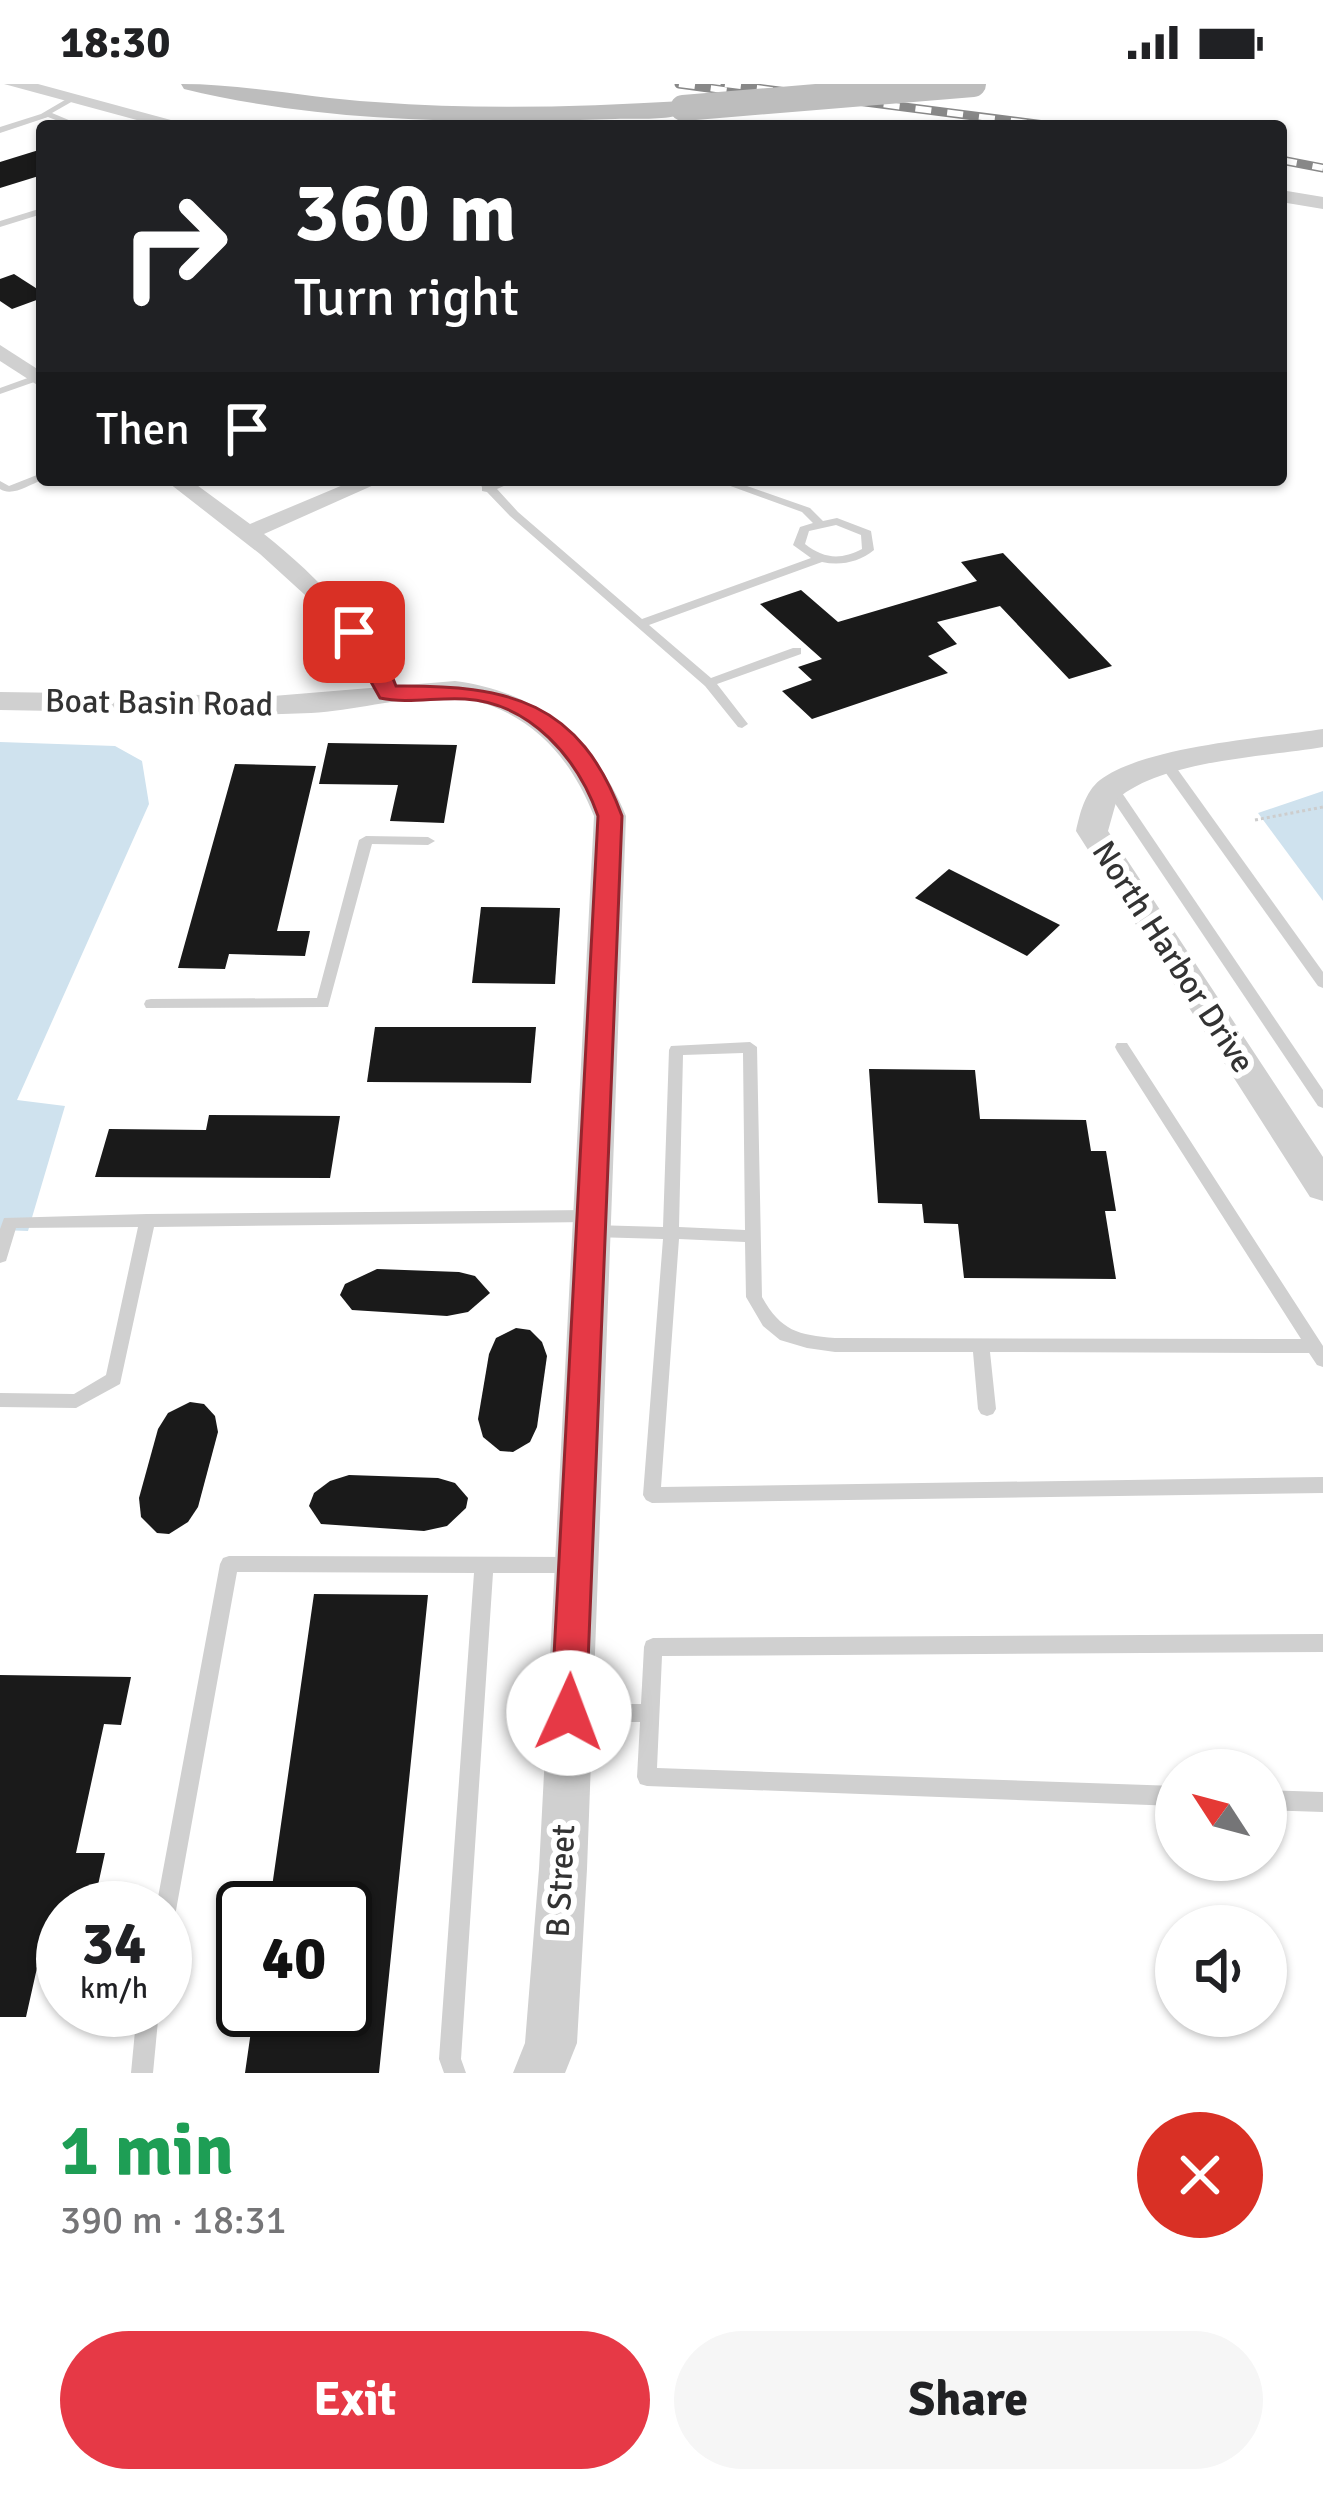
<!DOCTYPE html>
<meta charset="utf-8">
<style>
:root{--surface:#fff;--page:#f6f6f6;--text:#202124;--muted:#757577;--accent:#e63946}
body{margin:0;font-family:Signika,sans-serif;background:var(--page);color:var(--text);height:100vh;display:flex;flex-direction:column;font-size:45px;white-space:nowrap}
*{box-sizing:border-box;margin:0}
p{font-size:39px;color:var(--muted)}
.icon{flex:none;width:66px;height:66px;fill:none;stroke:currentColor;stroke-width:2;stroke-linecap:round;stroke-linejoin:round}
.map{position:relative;height:1989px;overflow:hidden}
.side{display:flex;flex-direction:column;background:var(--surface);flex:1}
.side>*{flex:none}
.top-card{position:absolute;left:36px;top:36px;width:1251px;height:366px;border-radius:12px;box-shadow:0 3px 9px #0004;background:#202124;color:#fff;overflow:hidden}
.needle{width:78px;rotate:306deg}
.buttons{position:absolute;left:1155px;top:1665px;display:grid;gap:24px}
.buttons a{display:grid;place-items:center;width:132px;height:132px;border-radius:50%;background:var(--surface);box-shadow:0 3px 9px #0004;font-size:60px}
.speed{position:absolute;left:36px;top:1797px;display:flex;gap:24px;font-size:60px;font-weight:700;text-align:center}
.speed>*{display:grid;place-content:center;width:156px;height:156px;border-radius:50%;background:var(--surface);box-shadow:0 3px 9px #0004;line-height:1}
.speed small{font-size:30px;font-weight:400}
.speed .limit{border:6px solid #111;border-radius:18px;background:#fff;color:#111}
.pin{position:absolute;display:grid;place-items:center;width:102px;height:102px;color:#fff;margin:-51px;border-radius:24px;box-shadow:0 6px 18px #0006}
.me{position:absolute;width:132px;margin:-66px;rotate:2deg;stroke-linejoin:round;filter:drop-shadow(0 0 9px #0008)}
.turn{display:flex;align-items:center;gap:42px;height:252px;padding:0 60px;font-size:54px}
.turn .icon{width:156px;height:156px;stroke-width:2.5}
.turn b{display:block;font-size:84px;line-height:102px}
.then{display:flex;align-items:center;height:114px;padding:0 60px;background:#0003;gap:24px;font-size:45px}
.round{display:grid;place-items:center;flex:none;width:126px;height:126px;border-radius:63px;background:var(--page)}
.summary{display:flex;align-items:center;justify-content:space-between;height:204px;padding:0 60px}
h1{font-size:72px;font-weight:700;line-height:90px;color:#1e9e55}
.button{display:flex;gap:24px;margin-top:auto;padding:24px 60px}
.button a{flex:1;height:138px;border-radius:72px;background:var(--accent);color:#fff;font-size:48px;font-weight:700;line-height:138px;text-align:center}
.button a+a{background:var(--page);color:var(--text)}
.status{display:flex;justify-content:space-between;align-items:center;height:84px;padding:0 60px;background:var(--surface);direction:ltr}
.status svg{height:33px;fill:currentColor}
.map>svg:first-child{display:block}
</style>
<div class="status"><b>18:30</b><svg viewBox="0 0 49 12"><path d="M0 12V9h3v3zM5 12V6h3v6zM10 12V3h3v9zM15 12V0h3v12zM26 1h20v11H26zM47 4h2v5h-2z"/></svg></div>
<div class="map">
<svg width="1323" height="1989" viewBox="0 0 1323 1989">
<rect width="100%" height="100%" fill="#fff"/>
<!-- water -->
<g fill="#cfe2ee">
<path d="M0 658 115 662 142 677 149 720 17 1016 65 1022 28 1147 0 1146Z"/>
<path d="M1323 707V817L1258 729Z"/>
</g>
<!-- building -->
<g fill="#1a1a1a">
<path d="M42 65V91L0 104V78Z"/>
<path d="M14 190 42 208V214L12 225 0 217V195Z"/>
<path d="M1003 469 1112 582 1069 595 1000 522 937 538 957 560 928 572 948 589 812 635 782 607 812 596 798 583 822 575 760 520 801 506 838 538 977 497 961 478Z"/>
<path d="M328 659 457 661 444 739 390 737 398 701 319 700Z"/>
<path d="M235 680 316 682 277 847H310L305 872 229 870 225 885 178 884Z"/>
<path d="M949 785 1060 841 1027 872 915 814Z"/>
<path d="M481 823 560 824 555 900 472 899Z"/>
<path d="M375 943H536L531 999 367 998Z"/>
<path d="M869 985 975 986 980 1035 1086 1036 1091 1067H1106L1116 1127H1105L1116 1195 964 1194 958 1140 924 1139 922 1120 878 1119Z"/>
<path d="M209 1031 340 1032 330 1094 95 1093 109 1045 206 1046Z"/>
<path d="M377 1185 459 1188 475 1192 490 1209 468 1228 447 1232 352 1226 340 1211 345 1200Z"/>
<path d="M516 1244 530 1246 542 1258 547 1272 537 1343 530 1358 513 1368 500 1367 483 1353 478 1335 489 1270 496 1254Z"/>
<path d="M190 1318 204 1320 215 1332 218 1348 198 1423 188 1438 169 1450 157 1449 141 1433 139 1414 158 1345 168 1329Z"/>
<path d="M349 1391 438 1394 455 1399 468 1414 466 1424 447 1442 424 1447 321 1440 309 1422 314 1409 330 1397Z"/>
<path d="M314 1510 428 1511 379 1989H245L254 1926H345V1824H269Z"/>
<path d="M0 1591 131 1593 121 1641 104 1640 76 1769H105L93 1824H63V1866H41L26 1933H0Z"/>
</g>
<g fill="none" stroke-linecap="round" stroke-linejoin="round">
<!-- path -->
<path stroke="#cdcdcd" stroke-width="3" stroke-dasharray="3 3" stroke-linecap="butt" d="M1255 736 1323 723"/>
<!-- service -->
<g fill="#d0d0d0" fill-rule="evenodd">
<path d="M70 13 74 15 73 17 52 29 83 42H71L48 33 0 49V43L41 30Z"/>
<path d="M42 124V130L0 143V137Z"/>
<path d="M36 291 40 292V296L0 310V304Z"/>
<path d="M42 389V396C29 401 12 413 0 405V397L9 402Z"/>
<path d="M477 396H488L491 399 501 396H517L497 405 518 428 642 535 811 474 793 461 800 443 813 439 802 428 714 396H730L810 424 823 437 837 434 871 447 874 466C859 478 841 482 822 478L649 541 711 594 793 564H801V570L717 600 748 640 742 644 738 643 705 602 510 432 487 408 482 407V403ZM836 441 861 451 862 465C841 476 824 475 805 460L809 447Z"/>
<path d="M1168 678 1173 679 1323 888V904L1318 902 1163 685 1162 682 1163 679Z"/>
<path d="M1111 699 1116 700 1323 1006V1024L1318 1022 1104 703Z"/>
<path d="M366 752 428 753 435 757 428 761 372 760 328 923 146 924 144 920 146 916 151 915 317 914 359 756Z"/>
<path d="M750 958 757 963 762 1213C781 1247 798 1251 835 1254L1301 1255 1117 967 1115 963 1117 959H1127L1323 1262V1283L1317 1281 1309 1269 990 1268 996 1325 993 1330 987 1332 981 1330 978 1325 973 1268H835L807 1264 780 1256 763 1242 746 1213 745 1158 679 1155 661 1403 1323 1393V1409L652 1419 646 1416 643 1411 663 1155 593 1153 587 1151 585 1147 587 1143 593 1141 663 1143 669 966 671 962ZM743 969 745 1146 679 1143 683 971Z"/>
<path d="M589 1126 595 1128 597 1132 595 1136 589 1138 154 1143 120 1300 76 1324 0 1323V1309L74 1310 106 1291 138 1143 16 1144 6 1177 0 1179V1145L4 1134 147 1130Z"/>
<path d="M229 1472 575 1473 581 1475 584 1481 581 1487 575 1489H493L461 1975 466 1989H444L439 1975 474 1489 237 1488 175 1832 172 1839 165 1842V1824H156L220 1480 223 1474Z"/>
<path d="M1323 1550V1568L662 1572 657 1684 1176 1702V1722L647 1702 640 1700 637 1693 640 1638H572L565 1635 562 1629 565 1623 572 1620H641L644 1563 646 1557 653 1554Z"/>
<path d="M1266 1706 1323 1708V1728L1266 1726Z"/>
<path d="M137 1926H159L153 1989H131Z"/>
</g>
<!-- minor -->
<g fill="#d0d0d0" fill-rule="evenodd">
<path d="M0 261 42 288V304L0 277Z"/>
<path d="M165 396H190L250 440 355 396H385L264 450C321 495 366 545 400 609L397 614H379L358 575 316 521 260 470Z"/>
</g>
<!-- tertiary -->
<g fill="#d0d0d0" fill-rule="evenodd">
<path d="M4 0H38L193 42H159Z"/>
<path d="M1281 106 1323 113V125L1281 118Z"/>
<path d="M455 597C539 608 594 655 626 732L587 1785 577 1959 565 1989H513L525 1959 539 1785 594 732C574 682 543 642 492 622 435 601 369 626 311 629 207 634 103 627 0 626V608L273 612Z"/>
<path d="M1323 645V663C1264 673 1163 676 1117 715L1108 747 1323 1073V1117L1310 1113 1076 747C1080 729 1085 708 1100 696 1145 662 1266 654 1323 645Z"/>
</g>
<!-- secondary -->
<path fill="#bdbdbd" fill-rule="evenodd" d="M181 0C246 0 310 14 375 18 478 26 580 23 683 17L695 24C678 38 637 34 615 35 472 40 324 39 184 5Z"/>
<!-- rail casing -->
<g stroke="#888" stroke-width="9">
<g id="rail">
<path d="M679 0 738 8"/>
<path d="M725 0 1052 42"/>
<path d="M1281 76 1323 84"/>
</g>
</g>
<!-- rail -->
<use href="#rail" stroke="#fff" stroke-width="6" stroke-dasharray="16" stroke-linecap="butt"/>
<!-- secondary-bridge -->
<path stroke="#bdbdbd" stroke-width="26" d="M683 24 973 0"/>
</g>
<!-- route -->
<path fill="#e63946" stroke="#96252e" stroke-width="3" d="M354 541C377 551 387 580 396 602 509 601 580 617 622 732L586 1629 581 1641 569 1646 556 1641 551 1629 598 732C578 675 531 619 465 615 437 613 408 620 380 614L343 548Z"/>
<g text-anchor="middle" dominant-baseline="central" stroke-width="12" stroke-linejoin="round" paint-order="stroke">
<!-- street labels -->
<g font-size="33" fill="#333" stroke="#fff">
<text transform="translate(159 619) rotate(1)">Boat Basin Road</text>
<text transform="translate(1173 873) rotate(57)">North Harbor Drive</text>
<text transform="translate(561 1797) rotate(-87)">B Street</text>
</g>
</g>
</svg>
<div class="buttons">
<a><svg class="needle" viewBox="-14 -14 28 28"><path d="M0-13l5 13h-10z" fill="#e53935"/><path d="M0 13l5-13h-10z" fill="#757577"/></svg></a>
<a><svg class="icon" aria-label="sound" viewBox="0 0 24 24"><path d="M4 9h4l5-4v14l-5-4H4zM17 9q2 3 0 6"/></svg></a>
</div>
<div class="speed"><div>34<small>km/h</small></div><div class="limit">40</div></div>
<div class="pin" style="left:354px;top:548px;background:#d93025"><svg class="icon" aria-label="arrive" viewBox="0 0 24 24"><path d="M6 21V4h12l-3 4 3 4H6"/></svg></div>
<svg class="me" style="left:569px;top:1629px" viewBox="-20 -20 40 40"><circle r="19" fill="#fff"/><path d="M0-13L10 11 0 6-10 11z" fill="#e63946"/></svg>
<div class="top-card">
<div class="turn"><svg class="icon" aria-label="right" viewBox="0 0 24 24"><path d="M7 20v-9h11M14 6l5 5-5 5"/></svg><div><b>360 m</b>Turn right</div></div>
<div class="then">Then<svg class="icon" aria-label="arrive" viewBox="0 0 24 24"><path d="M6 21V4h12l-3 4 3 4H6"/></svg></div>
</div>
</div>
<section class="side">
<div class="summary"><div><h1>1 min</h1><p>390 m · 18:31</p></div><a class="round" style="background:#d93025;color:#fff"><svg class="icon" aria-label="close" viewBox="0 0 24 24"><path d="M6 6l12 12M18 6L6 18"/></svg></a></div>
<div class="button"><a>Exit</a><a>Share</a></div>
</section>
